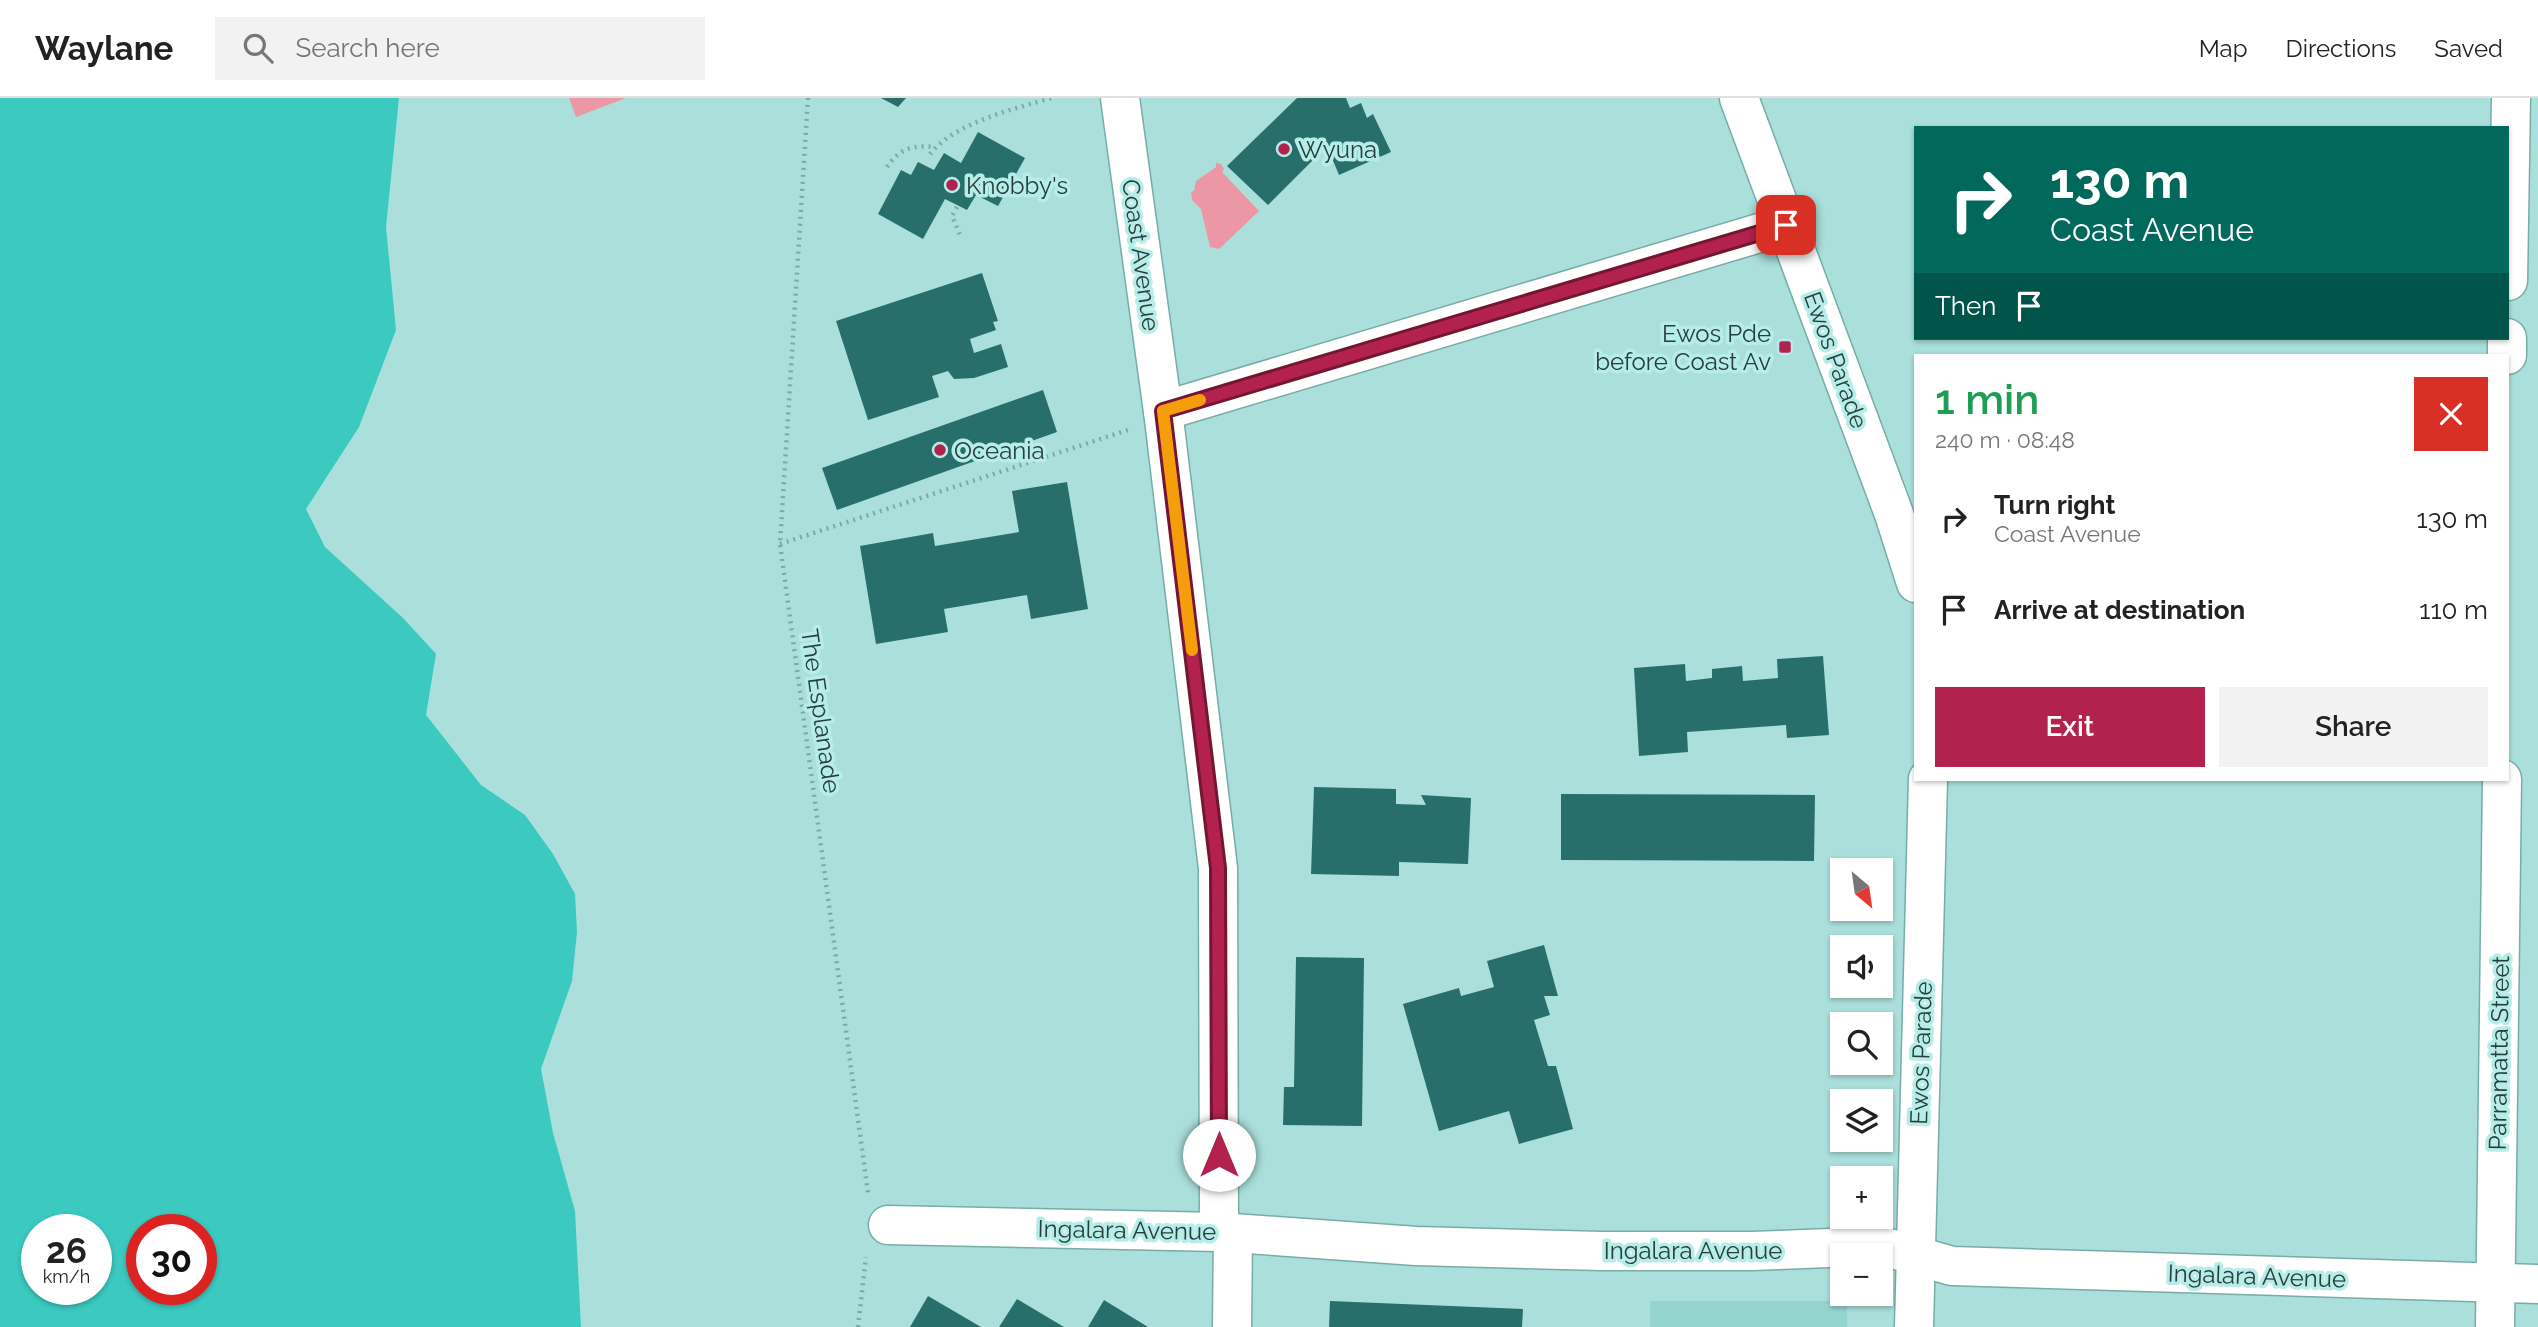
<!DOCTYPE html>
<meta charset="utf-8">
<style>
:root{--surface:#fff;--page:#f2f2f2;--text:#222;--muted:#767676;--line:#e0e0e0;--accent:#b3224e}
body{margin:0;font-family:Raleway,sans-serif;background:var(--page);color:var(--text);height:100vh;display:flex;flex-direction:column;font-size:26px;white-space:nowrap}
*{box-sizing:border-box;margin:0}
p{font-size:23px;color:var(--muted)}
.icon{flex:none;width:38px;height:38px;fill:none;stroke:currentColor;stroke-width:2;stroke-linecap:round;stroke-linejoin:round}
.map{position:relative;flex:1;overflow:hidden}
.sheet{position:absolute;left:1914px;top:256px;width:595px;height:427px;display:flex;flex-direction:column;background:var(--surface);border-radius:0px;box-shadow:0 2px 5px #0004}
.sheet>*{flex:none}
.banner{position:absolute;left:1914px;top:28px;width:595px;height:214px;border-radius:0px;box-shadow:0 2px 5px #0004;background:#00695c;color:#fff;overflow:hidden}
.needle{width:46px;rotate:151deg}
.controls{position:absolute;left:1830px;top:760px;display:grid;gap:14px}
.controls a{display:grid;place-items:center;width:63px;height:63px;border-radius:0px;background:var(--surface);box-shadow:0 2px 5px #0004;font-size:35px}
.speed{position:absolute;left:21px;top:1116px;display:flex;gap:14px;font-size:35px;font-weight:700;text-align:center}
.speed>*{display:grid;place-content:center;width:91px;height:91px;border-radius:50%;background:var(--surface);box-shadow:0 2px 5px #0004;line-height:1}
.speed small{font-size:18px;font-weight:400}
.speed .limit{border:10px solid #d22;background:#fff;color:#111}
.pin{position:absolute;display:grid;place-items:center;width:60px;height:60px;color:#fff;margin:-30px;border-radius:14px;box-shadow:0 4px 10px #0006}
.me{position:absolute;width:77px;margin:-38px;rotate:0deg;stroke-linejoin:round;filter:drop-shadow(0 0 5px #0008)}
.turn{display:flex;align-items:center;gap:24px;height:147px;padding:0 21px;font-size:32px}
.turn .icon{width:91px;height:91px;stroke-width:2.5}
.turn b{display:block;font-size:49px;line-height:60px}
.then{display:flex;align-items:center;height:66px;padding:0 21px;background:#0003;gap:14px;font-size:26px}
.round{display:grid;place-items:center;flex:none;width:74px;height:74px;border-radius:0px;background:var(--page)}
.summary{display:flex;align-items:center;justify-content:space-between;height:119px;padding:0 21px}
h1{font-size:42px;font-weight:600;line-height:52px;color:#1e9e55}
.cta{display:flex;gap:14px;margin-top:auto;padding:14px 21px}
.cta a{flex:1;height:80px;border-radius:0px;background:var(--accent);color:#fff;font-size:28px;font-weight:600;line-height:80px;text-align:center}
.cta a+a{background:var(--page);color:var(--text)}
ul{padding:0;list-style:none}
li{display:flex;align-items:center;gap:21px;height:91px;padding:0 21px}
li div{flex:1}
li b{display:block;font-size:26px}
li em{font-style:normal}
header{display:flex;align-items:center;gap:42px;box-sizing:border-box;height:98px;padding:0 35px;background:var(--surface);border-bottom:2px solid var(--line)}
header strong{font-size:33px}
nav{display:flex;gap:38px;margin-inline-start:auto;font-size:24px}
.search{width:490px;height:63px;background:var(--page);display:flex;align-items:center;gap:18px;box-sizing:border-box;padding:0 24px;border-radius:0px;color:var(--muted);font-size:26px}
.map>svg:first-child{display:block}
</style>
<header>
<strong>Waylane</strong>
<div class="search"><svg class="icon" aria-label="search" viewBox="0 0 24 24"><circle cx="10" cy="10" r="6"/><path d="M15 15l6 6"/></svg>Search here</div>
<nav><a>Map</a><a>Directions</a><a>Saved</a></nav>
</header>
<div class="map">
<svg width="2538" height="1229" viewBox="0 0 2538 1229">
<rect width="100%" height="100%" fill="#aadfdb"/>
<!-- built -->
<rect fill="#95d5d0" x="1650" y="1203" width="197" height="26"/>
<!-- green -->
<g fill="#ec97a5">
<path d="M569 0H626L576 19Z"/>
<path d="M1216 65 1221 66 1224 71 1222 74 1259 113 1219 151 1210 149 1201 111 1192 102 1191 94 1194 93 1196 83 1216 69Z"/>
</g>
<!-- water -->
<path fill="#3bc9c0" fill-rule="evenodd" d="M0 0H399L386 129 396 232 359 329 306 411 325 449 403 520 436 556 426 617 481 687 525 717 553 756 575 796 577 834 572 883 541 971 553 1035 575 1113 581 1229H0ZM96 1132V1192H37V1132ZM142 1132H201V1192H142Z"/>
<!-- building -->
<g fill="#286f6b">
<path d="M881 0H906L898 9Z"/>
<path d="M1297 0H1346L1350 10 1361 5 1367 20 1373 16 1391 54 1339 77 1327 48 1268 107 1227 68Z"/>
<path d="M978 34 1025 60 998 108 976 97 967 112 945 101 923 141 878 116 901 72 911 77 918 64 934 72 944 55 961 65Z"/>
<path d="M982 175 998 223 993 224 996 232 970 241 974 255 1001 246 1008 269 974 280 954 281 948 273 932 278 939 299 868 322 836 223Z"/>
<path d="M1043 292 1057 334 837 412 822 370Z"/>
<path d="M1067 384 1088 511 1031 521 1027 497 944 511 948 534 876 546 860 448 933 435 935 448 1019 434 1012 393Z"/>
<path d="M1823 558 1829 637 1787 640 1786 627 1687 634 1688 654 1639 658 1634 570 1685 566 1686 583 1712 580V571L1742 568 1743 583 1778 580 1777 561Z"/>
<path d="M1314 689 1396 691V706L1426 707 1421 697 1471 700 1468 766 1399 764V778L1311 776Z"/>
<path d="M1561 696 1815 697 1814 763 1561 762Z"/>
<path d="M1544 847 1558 898H1544L1550 917 1534 922 1548 968H1556L1573 1031 1519 1046 1509 1013 1439 1033 1403 906 1459 890 1461 898 1494 889 1487 863Z"/>
<path d="M1296 859 1364 860 1362 1028 1283 1027 1284 989H1294Z"/>
<path d="M928 1198 981 1229H910Z"/>
<path d="M1017 1201 1064 1229H999Z"/>
<path d="M1104 1202 1148 1229H1088Z"/>
<path d="M1330 1203 1523 1211 1522 1229H1329Z"/>
</g>
<g fill="none" stroke-linecap="round" stroke-linejoin="round">
<!-- minor casing -->
<g stroke="#78aca7" stroke-width="41">
<g id="minor">
<path d="M1120 0 1164 321 1218 770 1219 1134"/>
<path d="M1739 0 1894 416 1916 485"/>
<path d="M2508 183 2511 0"/>
<path d="M2507 257V240"/>
<path d="M1163 313 1786 127"/>
<path d="M888 1127 1219 1134 1416 1148 1601 1153H1752L1882 1148 1952 1168 2538 1186"/>
<path d="M1232 1229 1233 1135"/>
<path d="M1914 1229 1928 681"/>
<path d="M2495 1229 2502 681"/>
</g>
</g>
<!-- path -->
<g stroke="#7fa9a6" stroke-width="4.5" stroke-dasharray="2 5" stroke-linecap="butt">
<path d="M808 0 780 446 868 1095"/>
<path d="M930 56C954 25 1016 10 1052 0"/>
<path d="M887 69C900 50 913 47 935 49"/>
<path d="M957 109 952 118 961 139"/>
<path d="M780 446 1128 332"/>
<path d="M858 1229 866 1159"/>
</g>
<!-- minor -->
<use href="#minor" stroke="#fff" stroke-width="38"/>
</g>
<g fill="none" stroke-linecap="round" stroke-linejoin="round">
<!-- route casing -->
<g stroke="#741633" stroke-width="18">
<path id="route" d="M1219 1057 1218 770 1163 313 1786 127"/>
</g>
<!-- route -->
<use href="#route" stroke="#b3224e" stroke-width="12"/>
<!-- slow -->
<path stroke="#f59e0b" stroke-width="12" d="M1192 552 1163 313 1200 302"/>
</g>
<!-- markers -->
<g fill="#b3224e" stroke="#b6ede8" stroke-width="2.5">
<circle cx="1284" cy="51" r="7"/>
<circle cx="952" cy="87" r="7"/>
<rect x="1778" y="242" width="14" height="14" rx="3.5"/>
<circle cx="940" cy="352" r="7"/>
</g>
<g text-anchor="middle" dominant-baseline="central" stroke-width="7" stroke-linejoin="round" paint-order="stroke">
<!-- poi labels -->
<g font-size="24" fill="#283e3c" stroke="#b6ede8" text-anchor="start">
<text x="1298" y="51">Wyuna</text>
<text x="966" y="87">Knobby's</text>
<text x="1771" y="235" text-anchor="end">Ewos Pde<tspan x="1771" dy="28">before Coast Av</tspan></text>
<text x="954" y="352">Oceania</text>
</g>
<!-- street labels -->
<g font-size="24" fill="#283e3c" stroke="#b6ede8">
<text transform="translate(1141 157) rotate(82)">Coast Avenue</text>
<text transform="translate(1836 262) rotate(70)">Ewos Parade</text>
<text transform="translate(821 613) rotate(82)">The Esplanade</text>
<text transform="translate(1921 955) rotate(-88)">Ewos Parade</text>
<text transform="translate(2499 955) rotate(-89)">Parramatta Street</text>
<text transform="translate(1127 1132) rotate(1)">Ingalara Avenue</text>
<text x="1693" y="1152">Ingalara Avenue</text>
<text transform="translate(2257 1178) rotate(2)">Ingalara Avenue</text>
</g>
</g>
</svg>
<div class="controls">
<a><svg class="needle" viewBox="-14 -14 28 28"><path d="M0-13l5 13h-10z" fill="#e53935"/><path d="M0 13l5-13h-10z" fill="#767676"/></svg></a>
<a><svg class="icon" aria-label="sound" viewBox="0 0 24 24"><path d="M4 9h4l5-4v14l-5-4H4zM17 9q2 3 0 6"/></svg></a>
<a><svg class="icon" aria-label="search" viewBox="0 0 24 24"><circle cx="10" cy="10" r="6"/><path d="M15 15l6 6"/></svg></a>
<a><svg class="icon" aria-label="layers" viewBox="0 0 24 24"><path d="M12 4l9 5-9 5-9-5zM3 14l9 5 9-5"/></svg></a>
<a>+</a>
<a>−</a>
</div>
<div class="speed"><div>26<small>km/h</small></div><div class="limit">30</div></div>
<div class="pin" style="left:1786px;top:127px;background:#d93025"><svg class="icon" aria-label="arrive" viewBox="0 0 24 24"><path d="M6 21V4h12l-3 4 3 4H6"/></svg></div>
<svg class="me" style="left:1219px;top:1057px" viewBox="-20 -20 40 40"><circle r="19" fill="#fff"/><path d="M0-13L10 11 0 6-10 11z" fill="#b3224e"/></svg>
<div class="banner">
<div class="turn"><svg class="icon" aria-label="right" viewBox="0 0 24 24"><path d="M7 20v-9h11M14 6l5 5-5 5"/></svg><div><b>130 m</b>Coast Avenue</div></div>
<div class="then">Then<svg class="icon" aria-label="arrive" viewBox="0 0 24 24"><path d="M6 21V4h12l-3 4 3 4H6"/></svg></div>
</div>
<section class="sheet">
<div class="summary"><div><h1>1 min</h1><p>240 m · 08:48</p></div><a class="round" style="background:#d93025;color:#fff"><svg class="icon" aria-label="close" viewBox="0 0 24 24"><path d="M6 6l12 12M18 6L6 18"/></svg></a></div>
<ul>
<li><svg class="icon" aria-label="right" viewBox="0 0 24 24"><path d="M7 20v-9h11M14 6l5 5-5 5"/></svg><div><b>Turn right</b><p>Coast Avenue</p></div><em>130 m</em></li>
<li><svg class="icon" aria-label="arrive" viewBox="0 0 24 24"><path d="M6 21V4h12l-3 4 3 4H6"/></svg><div><b>Arrive at destination</b></div><em>110 m</em></li>
</ul>
<div class="cta"><a>Exit</a><a>Share</a></div>
</section>
</div>
